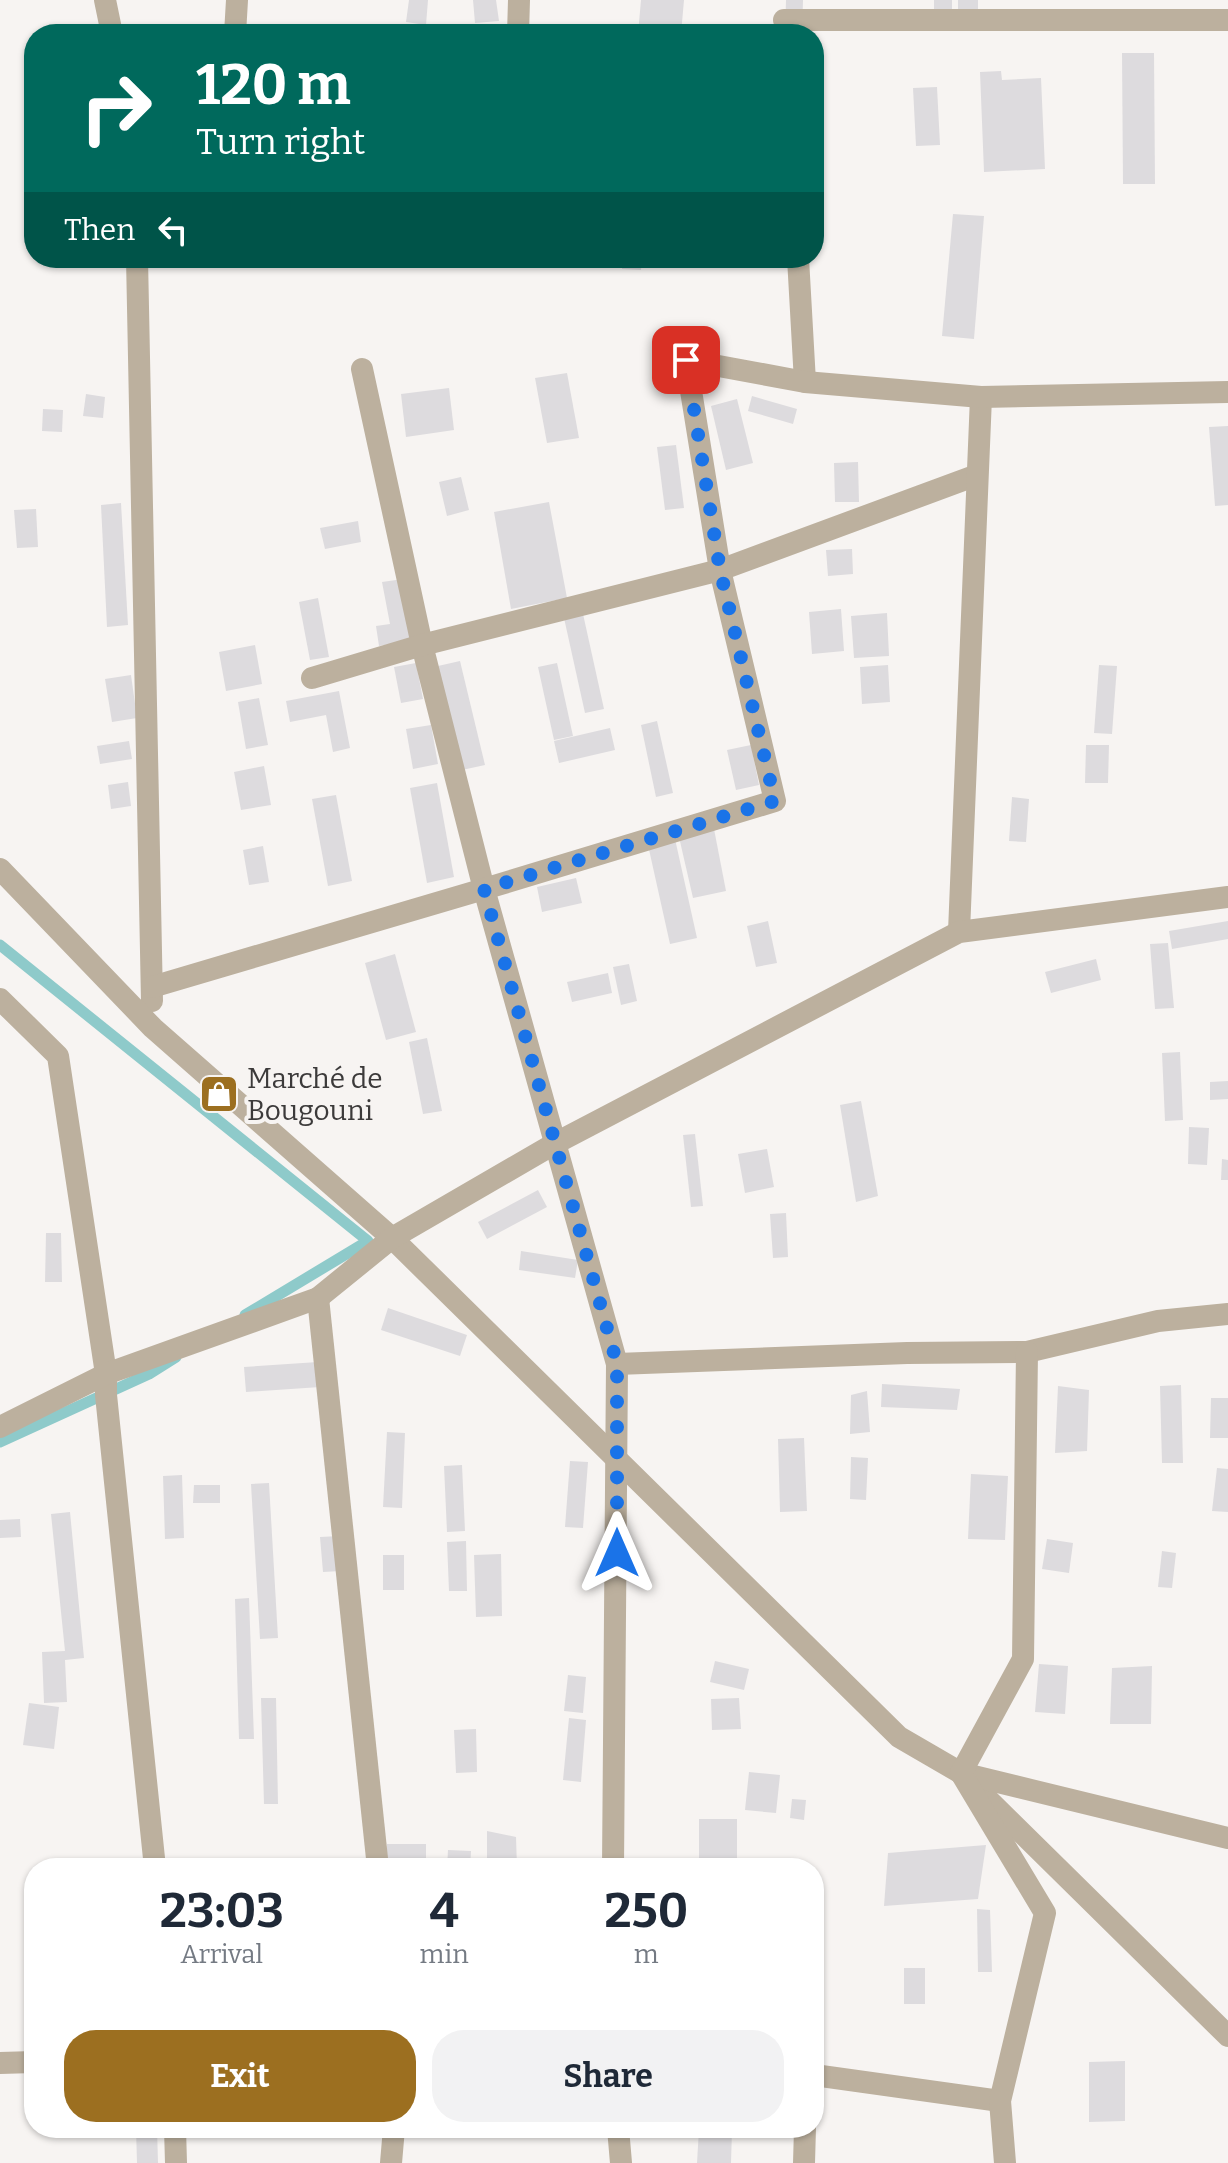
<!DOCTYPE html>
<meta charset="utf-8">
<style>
:root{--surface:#fff;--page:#f2f2f3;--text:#1f2937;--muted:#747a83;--accent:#9c6f20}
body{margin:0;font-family:Bitter,serif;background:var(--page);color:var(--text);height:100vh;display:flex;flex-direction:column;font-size:30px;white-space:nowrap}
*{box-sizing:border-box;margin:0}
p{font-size:26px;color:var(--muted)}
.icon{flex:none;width:44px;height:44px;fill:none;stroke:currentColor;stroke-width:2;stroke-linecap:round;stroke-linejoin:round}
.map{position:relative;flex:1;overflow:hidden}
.side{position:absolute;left:24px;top:1858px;width:800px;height:280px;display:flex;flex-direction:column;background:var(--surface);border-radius:32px;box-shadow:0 2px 6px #0004}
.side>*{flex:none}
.banner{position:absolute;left:24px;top:24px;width:800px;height:244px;border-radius:32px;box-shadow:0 2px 6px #0004;background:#00695c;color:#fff;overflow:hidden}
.pin{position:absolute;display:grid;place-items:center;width:68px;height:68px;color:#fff;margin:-34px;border-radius:16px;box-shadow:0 4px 12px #0006}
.me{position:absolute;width:88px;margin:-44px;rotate:0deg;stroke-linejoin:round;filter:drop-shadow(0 0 6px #0008)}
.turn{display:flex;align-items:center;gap:28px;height:168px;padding:0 40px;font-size:36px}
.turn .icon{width:104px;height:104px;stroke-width:2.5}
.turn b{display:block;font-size:56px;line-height:68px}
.then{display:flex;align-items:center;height:76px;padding:0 40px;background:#0003;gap:16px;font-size:30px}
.eta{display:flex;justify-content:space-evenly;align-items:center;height:136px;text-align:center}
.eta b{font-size:48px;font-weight:700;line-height:56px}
.primary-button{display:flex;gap:16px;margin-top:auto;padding:16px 40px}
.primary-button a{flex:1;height:92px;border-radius:32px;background:var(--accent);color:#fff;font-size:32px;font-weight:700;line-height:92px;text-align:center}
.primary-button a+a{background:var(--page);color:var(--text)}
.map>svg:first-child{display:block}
</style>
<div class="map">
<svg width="1228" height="2163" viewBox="0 0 1228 2163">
<rect width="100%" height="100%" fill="#f7f4f2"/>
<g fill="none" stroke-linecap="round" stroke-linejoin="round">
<!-- stream -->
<g stroke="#8ecaca" stroke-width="11">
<path d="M0 945 368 1241 245 1315"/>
<path d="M0 1442 149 1374 176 1357"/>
</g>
</g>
<!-- building -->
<g fill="#dddbde">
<path d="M409 0H428L426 25 406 22Z"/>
<path d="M473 0H496L499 21 475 23Z"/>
<path d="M641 0H684L681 34H638Z"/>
<path d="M786 0H803L802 34H785Z"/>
<rect x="934" y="0" width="18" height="13"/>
<path d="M958 0H978V11L958 10Z"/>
<path d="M599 29 631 32V34H599Z"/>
<path d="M1122 53H1154L1155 184H1123Z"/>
<path d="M1001 71 1002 80 1041 78 1045 169 984 172 980 72Z"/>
<path d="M937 87 940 145 916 146 913 88Z"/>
<path d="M953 214 984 216 974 339 942 336Z"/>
<path d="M623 258H642L641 270 622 269Z"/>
<path d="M567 373 579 438 547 443 535 378Z"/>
<path d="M449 388 454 430 406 437 401 394Z"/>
<path d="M86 394 105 397 103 418 83 416Z"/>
<path d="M752 396 797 409 793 424 748 411Z"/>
<path d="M737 399 753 463 726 470 711 406Z"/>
<path d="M43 409 63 410 62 432 42 431Z"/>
<path d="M1228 426V505L1215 506 1209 427Z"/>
<path d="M676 445 684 508 665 510 657 447Z"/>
<path d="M858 462 859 502H835L834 463Z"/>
<path d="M461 477 469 510 447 516 439 482Z"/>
<path d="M549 502 567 598 511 609 494 512Z"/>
<path d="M121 503 128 625 107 627 101 505Z"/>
<path d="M36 509 38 547 17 548 14 510Z"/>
<path d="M358 521 361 542 325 549 320 528Z"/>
<path d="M852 549 853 574 828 576 826 550Z"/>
<path d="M403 579 414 640 379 646 376 626 390 624 382 582Z"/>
<path d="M318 598 329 657 310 660 299 602Z"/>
<path d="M841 609 844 651 812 654 809 612Z"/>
<path d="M887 613 889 656 854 658 851 616Z"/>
<path d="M583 614 604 709 585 713 564 618Z"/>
<path d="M255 645 262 684 226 691 219 652Z"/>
<path d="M460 661 485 765 462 770 438 666Z"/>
<path d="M416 663 423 699 401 703 394 667Z"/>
<path d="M557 663 573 736 554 740 538 667Z"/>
<path d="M888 665 890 702 862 704 860 667Z"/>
<path d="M1099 665 1117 666 1112 734 1094 733Z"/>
<path d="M131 675 137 718 112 722 105 679Z"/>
<path d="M339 691 350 748 333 752 326 715 290 722 286 701Z"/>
<path d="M259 698 268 745 246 749 238 702Z"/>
<path d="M657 721 673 793 656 797 641 725Z"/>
<path d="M431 725 438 764 413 769 406 729Z"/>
<path d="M610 728 615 750 559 763 554 741Z"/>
<path d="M129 741 132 759 100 764 97 746Z"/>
<path d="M751 745 759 785 736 790 727 750Z"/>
<path d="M1086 745H1109L1108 783H1085Z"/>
<path d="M264 766 271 805 241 810 234 772Z"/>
<path d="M128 782 131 806 111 809 108 785Z"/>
<path d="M437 783 454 877 427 883 410 788Z"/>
<path d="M336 795 352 881 328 886 312 799Z"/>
<path d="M1012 797 1029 799 1026 842 1009 841Z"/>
<path d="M714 829 726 891 693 898 679 837Z"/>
<path d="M675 839 697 938 670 944 648 845Z"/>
<path d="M263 846 269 882 249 885 243 850Z"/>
<path d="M576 878 582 903 542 912 537 887Z"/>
<path d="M768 921 777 963 756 967 747 926Z"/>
<path d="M1228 921V939L1172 949 1169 931Z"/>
<path d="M1168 943 1174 1008 1155 1009 1150 944Z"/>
<path d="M395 954 416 1032 386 1040 365 963Z"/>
<path d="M1096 959 1101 980 1051 993 1045 972Z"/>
<path d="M629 964 637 1001 621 1005 613 967Z"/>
<path d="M608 973 612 993 572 1002 567 982Z"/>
<path d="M427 1038 442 1111 423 1114 409 1042Z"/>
<path d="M1180 1052 1183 1120 1165 1121 1162 1053Z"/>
<path d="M1228 1081V1099L1210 1100V1082Z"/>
<path d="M861 1101 878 1196 856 1202 840 1105Z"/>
<path d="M1189 1127 1209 1128 1207 1165 1188 1164Z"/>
<path d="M695 1134 703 1206 691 1207 683 1135Z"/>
<path d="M767 1149 774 1187 745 1193 738 1154Z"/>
<path d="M1222 1159 1228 1160V1180H1221Z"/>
<path d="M538 1190 547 1207 487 1239 478 1222Z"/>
<path d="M786 1213 788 1257 773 1258 770 1214Z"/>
<path d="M46 1233H61L62 1282H45Z"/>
<path d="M521 1251 578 1260 575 1278 519 1270Z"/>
<path d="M388 1308 467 1335 460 1356 381 1330Z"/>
<path d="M333 1361 335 1386 246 1392 244 1367Z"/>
<path d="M882 1384 960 1389 957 1410 881 1407Z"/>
<path d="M1181 1385 1183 1463H1162L1160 1386Z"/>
<path d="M1058 1386 1089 1390 1087 1451 1055 1453Z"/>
<path d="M867 1391 870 1432 850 1434 851 1395Z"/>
<path d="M1211 1398H1228V1438H1210Z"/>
<path d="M387 1432 405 1433 402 1508 383 1507Z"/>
<path d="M804 1438 807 1511 780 1512 778 1439Z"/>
<path d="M851 1457 868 1458 866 1500 850 1499Z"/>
<path d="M570 1461 588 1462 583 1528 565 1527Z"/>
<path d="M462 1465 465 1531 447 1532 444 1466Z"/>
<path d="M1217 1468 1228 1469V1512L1212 1511Z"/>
<path d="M971 1474 1008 1476 1005 1540 968 1539Z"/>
<path d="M182 1475 184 1538 165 1539 163 1476Z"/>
<path d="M269 1483 278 1638 260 1639 251 1484Z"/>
<path d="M194 1485H220V1503H193Z"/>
<path d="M70 1512 84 1658 65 1660 67 1702 44 1703 42 1652 65 1651 51 1514Z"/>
<path d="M20 1519 21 1537 0 1538V1520Z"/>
<path d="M339 1536 341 1571 323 1572 320 1537Z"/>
<path d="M1047 1539 1073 1543 1069 1573 1042 1569Z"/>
<path d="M466 1541 467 1591H449L447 1542Z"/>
<path d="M1162 1551 1176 1553 1172 1588 1158 1587Z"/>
<path d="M501 1554 502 1616 476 1617 474 1555Z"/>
<rect x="383" y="1555" width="21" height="35"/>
<path d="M249 1598 254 1739H239L235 1599Z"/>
<path d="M715 1661 749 1669 744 1690 710 1682Z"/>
<path d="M1039 1664 1068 1666 1065 1714 1035 1712Z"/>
<path d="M1152 1666 1151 1724H1110L1112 1668Z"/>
<path d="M568 1675 586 1677 583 1713 564 1711Z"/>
<path d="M261 1698H276L278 1804H264Z"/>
<path d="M739 1698 741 1729 712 1730 711 1699Z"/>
<path d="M29 1703 59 1707 54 1749 23 1745Z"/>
<path d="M569 1718 586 1720 581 1782 563 1780Z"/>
<path d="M476 1729 477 1772 456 1773 454 1730Z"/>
<path d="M749 1772 780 1775 776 1813 745 1810Z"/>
<path d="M792 1799 806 1800 804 1820 790 1818Z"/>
<rect x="699" y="1819" width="38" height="49"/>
<path d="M487 1831 516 1837 517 1868H487Z"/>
<rect x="387" y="1844" width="39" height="24"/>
<path d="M986 1845 978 1899 884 1906 888 1853Z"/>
<path d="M448 1850 471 1851 470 1868H447Z"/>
<path d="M977 1909 990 1910 992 1972H978Z"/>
<rect x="904" y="1968" width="21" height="36"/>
<path d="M1125 2061V2121L1089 2122V2062Z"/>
<path d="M136 2128H157L158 2163H137Z"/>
<path d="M699 2129 732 2130 731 2163H697Z"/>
</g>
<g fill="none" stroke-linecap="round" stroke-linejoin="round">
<!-- minor -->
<g stroke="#bcb09e" stroke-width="22">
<path d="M105 0 112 34"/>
<path d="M784 20H1228"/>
<path d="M235 34 237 0"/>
<path d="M518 34 519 0"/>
<path d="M137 258 152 1001"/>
<path d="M798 258 805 382"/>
<path d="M362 369 422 645 484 889 617 1364 613 1868"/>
<path d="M312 678 422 645 720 570 977 475"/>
<path d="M0 869 153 1028 392 1238 899 1737 961 1773 1228 2036"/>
<path d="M959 932 981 397"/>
<path d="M152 987 484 889 775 801 720 570 686 360 805 382 981 397 1228 392"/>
<path d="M0 999 58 1056 106 1374V1395L155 1868"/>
<path d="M318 1298 378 1868"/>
<path d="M617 1364 907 1353 1027 1352 1158 1321 1228 1314"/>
<path d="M0 1427 106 1374 318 1298 392 1238 554 1144 959 932 1228 897"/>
<path d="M961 1773 1228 1838"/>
<path d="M0 2063 34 2062"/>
<path d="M814 2075 1000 2101"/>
<path d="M175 2128 176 2163"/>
<path d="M618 2128 621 2163"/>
<path d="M391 2163 394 2128"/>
<path d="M804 2163 805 2128"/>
<path d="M1005 2163 1000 2101 1045 1913 961 1773 1023 1659 1027 1352"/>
</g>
</g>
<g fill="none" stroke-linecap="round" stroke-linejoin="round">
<!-- route -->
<path stroke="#1a73e8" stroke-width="14" stroke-dasharray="0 25.2" d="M617 1553V1364L484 889 775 801 720 570 686 360"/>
</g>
<!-- icons -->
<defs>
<g id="shop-square" transform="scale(2)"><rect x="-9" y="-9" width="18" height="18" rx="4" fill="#9c6f20" stroke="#f7f4f2"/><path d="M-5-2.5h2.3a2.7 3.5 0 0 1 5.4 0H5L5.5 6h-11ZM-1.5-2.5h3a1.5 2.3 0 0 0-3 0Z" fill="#fff"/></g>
</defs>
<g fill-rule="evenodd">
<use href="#shop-square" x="219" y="1094"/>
</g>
<g text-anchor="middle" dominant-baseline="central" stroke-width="8" stroke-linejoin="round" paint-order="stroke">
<!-- poi labels -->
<g font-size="28" fill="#3c3a3a" stroke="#f7f4f2" text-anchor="start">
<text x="247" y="1078">Marché de<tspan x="247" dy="32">Bougouni</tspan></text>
</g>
</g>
</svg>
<div class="pin" style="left:686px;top:360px;background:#d93025"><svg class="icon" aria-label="arrive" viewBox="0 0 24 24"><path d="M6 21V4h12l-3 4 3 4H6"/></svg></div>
<svg class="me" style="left:617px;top:1553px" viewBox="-20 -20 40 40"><path d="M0-17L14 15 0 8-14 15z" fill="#1a73e8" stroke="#fff" stroke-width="4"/></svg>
<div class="banner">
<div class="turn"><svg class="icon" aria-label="right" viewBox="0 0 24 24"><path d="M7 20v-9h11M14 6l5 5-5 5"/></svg><div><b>120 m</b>Turn right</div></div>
<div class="then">Then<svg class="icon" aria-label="left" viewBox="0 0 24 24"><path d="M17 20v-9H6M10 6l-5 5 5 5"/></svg></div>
</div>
<section class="side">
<div class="eta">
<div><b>23:03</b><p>Arrival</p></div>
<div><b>4</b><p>min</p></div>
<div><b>250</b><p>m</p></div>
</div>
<div class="primary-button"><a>Exit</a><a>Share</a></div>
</section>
</div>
